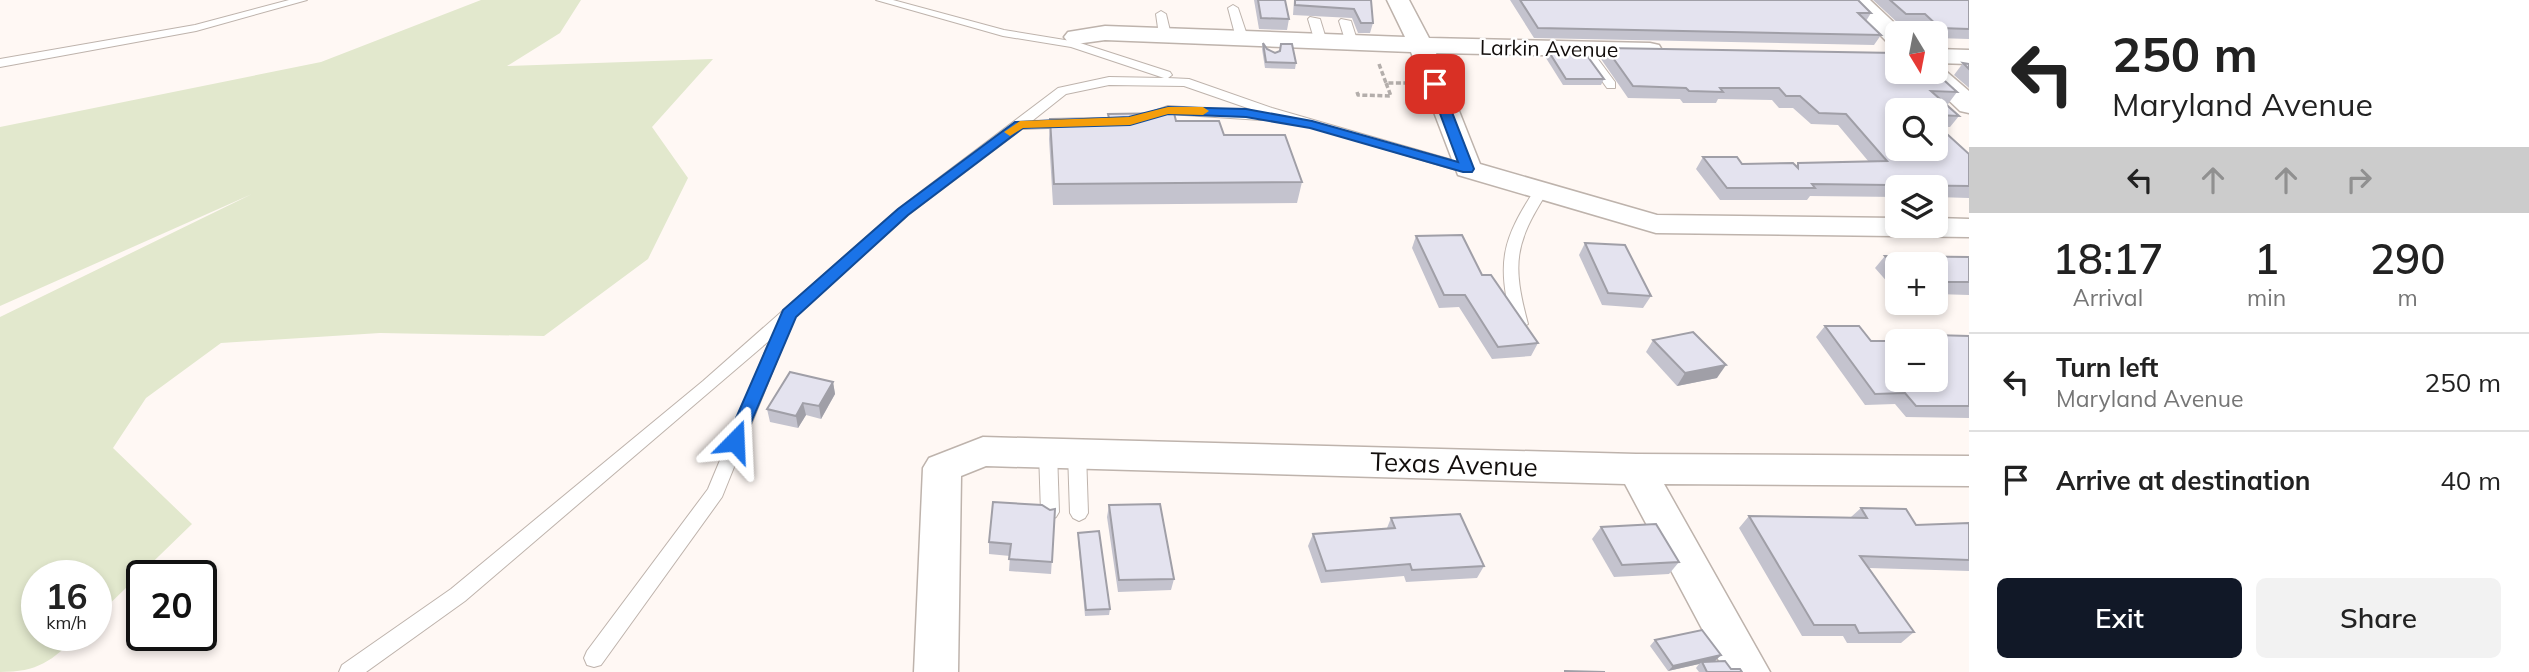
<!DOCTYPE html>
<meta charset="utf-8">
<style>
:root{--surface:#fff;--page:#f2f2f2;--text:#222;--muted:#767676;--line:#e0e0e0;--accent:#111827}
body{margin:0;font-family:Mulish,sans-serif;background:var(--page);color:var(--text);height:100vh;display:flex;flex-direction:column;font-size:26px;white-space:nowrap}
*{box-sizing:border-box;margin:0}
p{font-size:23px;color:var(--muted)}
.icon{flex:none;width:38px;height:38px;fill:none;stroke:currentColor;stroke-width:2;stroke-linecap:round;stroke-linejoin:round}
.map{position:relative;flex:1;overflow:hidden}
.side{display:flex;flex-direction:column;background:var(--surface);width:560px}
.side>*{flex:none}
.top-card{background:#fff;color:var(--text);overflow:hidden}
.needle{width:46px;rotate:170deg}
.fabs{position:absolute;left:1885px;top:21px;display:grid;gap:14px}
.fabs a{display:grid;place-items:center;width:63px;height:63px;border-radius:10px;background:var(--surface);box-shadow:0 4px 10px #0003;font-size:35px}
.speed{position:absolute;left:21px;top:560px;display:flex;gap:14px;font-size:35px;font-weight:700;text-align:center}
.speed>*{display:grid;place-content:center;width:91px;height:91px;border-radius:50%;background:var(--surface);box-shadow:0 4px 10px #0003;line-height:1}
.speed small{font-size:18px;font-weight:400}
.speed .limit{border:4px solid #111;border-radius:10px;background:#fff;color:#111}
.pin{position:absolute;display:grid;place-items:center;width:60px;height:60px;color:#fff;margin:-30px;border-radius:14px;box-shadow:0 4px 10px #0006}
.me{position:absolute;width:77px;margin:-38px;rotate:21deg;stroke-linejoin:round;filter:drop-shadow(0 0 5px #0008)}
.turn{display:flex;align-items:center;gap:24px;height:147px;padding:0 28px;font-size:32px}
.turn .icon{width:91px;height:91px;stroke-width:2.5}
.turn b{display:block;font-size:49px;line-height:60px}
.lanes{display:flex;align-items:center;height:66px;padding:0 28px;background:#0003;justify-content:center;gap:35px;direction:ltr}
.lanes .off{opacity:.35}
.eta{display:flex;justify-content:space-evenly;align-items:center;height:119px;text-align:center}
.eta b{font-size:42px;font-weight:600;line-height:49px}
.cta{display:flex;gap:14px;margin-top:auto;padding:14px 28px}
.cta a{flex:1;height:80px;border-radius:10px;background:var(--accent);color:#fff;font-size:28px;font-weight:600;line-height:80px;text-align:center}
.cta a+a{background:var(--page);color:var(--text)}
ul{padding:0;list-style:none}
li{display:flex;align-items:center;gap:21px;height:98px;padding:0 28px;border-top:2px solid var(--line)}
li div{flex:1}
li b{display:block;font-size:26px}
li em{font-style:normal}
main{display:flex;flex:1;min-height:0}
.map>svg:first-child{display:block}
</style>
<main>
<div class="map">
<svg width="1969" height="672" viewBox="0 0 1969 672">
<rect width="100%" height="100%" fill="#fff8f4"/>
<!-- green -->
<path fill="#e2e8cd" d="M481 0H581L560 33 507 66 713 59 652 127 688 178 648 259 544 336 380 333 221 343 146 398 113 448 192 524 96 617V576H37V635H78C52 661 38 672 0 672V317L252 194 0 306V127L321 62Z"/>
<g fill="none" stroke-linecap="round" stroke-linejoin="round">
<!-- lane casing -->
<g stroke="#beb3ac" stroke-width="2">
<g id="lane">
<path d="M289 0H307L196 31 0 67V59L195 25Z"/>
<path d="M876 0H893L1004 30 1077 42 1170 72 1172 75 1168 78 1189 79 1272 108 1473 166 1475 169 1468 173 1463 172 1266 114 1265 119 1261 120 1169 114 1138 123 1132 119 1168 106 1259 112 1184 86 1109 85 1066 94 1032 121 1070 120 1076 124 1074 127 1022 129 908 215 794 318 722 497 601 665 594 667 587 665 584 658 587 651 708 489 770 340 465 601 366 672H339L342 665 451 589 703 381 898 209 1058 88 1109 77 1164 78 1071 47 1003 36Z"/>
<path d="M1233 5 1238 8 1248 38 1246 40 1236 38 1228 8Z"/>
<path d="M1161 11 1166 14 1171 35 1165 38 1159 35 1156 14Z"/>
<path d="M1310 17 1320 19 1327 42 1325 44 1315 42 1308 19Z"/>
<path d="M1341 19 1351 21 1358 43 1356 45 1346 43 1339 21Z"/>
<path d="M1585 46 1589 47 1615 82V88H1607L1579 49Z"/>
<path d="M1541 187 1548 191C1514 244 1512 264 1528 324L1520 329 1512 324C1497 262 1501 241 1536 188Z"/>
<path d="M1048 445 1054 447 1057 452 1059 512 1056 517 1050 520 1044 517 1041 512 1039 452 1042 447Z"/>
<path d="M1077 446 1083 448 1086 453 1088 513 1085 518 1079 521 1073 518 1070 513 1068 453 1071 448Z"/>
</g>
</g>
<!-- street casing -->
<g stroke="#beb3ac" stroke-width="3">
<g id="street">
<path d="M1387 0H1409L1429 38 1650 43 1659 45 1662 50 1659 55 1650 57 1436 53 1480 164 1657 215 1897 218V226H1936V218L1969 219V237L1656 233 1458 175 1411 52 1105 40 1076 44 1068 42 1064 37 1068 32 1105 26 1405 37Z"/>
<path d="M1846 0H1870L1905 33H1897V46L1889 44Z"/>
<path d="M1936 49 1969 50V64L1936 63Z"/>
<path d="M1936 65 1941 67 1969 91V113L1960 111 1919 72H1936Z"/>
<path d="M983 437 1636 454 1969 456V486L1664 484 1770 672H1725L1625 484 986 466 961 476 958 672H914L923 468 929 458Z"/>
</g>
</g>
<!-- path -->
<g stroke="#b4aeab" stroke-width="3.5" stroke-dasharray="5 2.5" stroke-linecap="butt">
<path d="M1379 64 1386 83"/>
<path d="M1357 92 1358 95 1391 96 1386 83H1406"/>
</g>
<!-- lane -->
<use href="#lane" fill="#fff" fill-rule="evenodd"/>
<!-- street -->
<use href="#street" fill="#fff" fill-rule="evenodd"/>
</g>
<!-- wall -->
<g fill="#c4c3ce" fill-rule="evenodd">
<path d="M1254 0H1285L1289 19 1287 30 1259 29Z"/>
<path d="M1294 0H1371L1373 23 1370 33H1358L1352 18 1293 15Z"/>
<path d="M1510 0H1858L1871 13 1866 21 1881 35 1874 45 1534 38Z"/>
<path d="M1873 0H1969V39L1936 38V33H1928L1918 24H1899Z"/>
<path d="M1263 43 1267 49 1275 53 1279 51 1281 44 1296 63 1295 69 1265 68 1262 49Z"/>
<path d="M1606 48 1957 92 1948 104 1945 103 1959 116 1950 127H1939L1969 154V198L1936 197V187H1897V197L1810 196 1807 200H1720L1696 169 1703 157 1742 164 1796 166 1798 163 1869 162 1838 125 1811 124 1793 108H1779L1772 100 1718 99 1716 103H1683L1680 99 1628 98 1601 59ZM1897 110H1936V149Z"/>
<path d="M1549 52 1604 79 1601 85H1563L1546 58Z"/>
<path d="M1963 63 1969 64V88L1954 75Z"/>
<path d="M1108 114 1176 121 1224 135 1302 182 1297 203 1053 205 1049 139 1050 119 1108 118Z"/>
<path d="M1416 236 1482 275 1538 343 1531 356 1492 359 1459 307 1439 308 1412 248Z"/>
<path d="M1585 243 1651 296 1643 308 1602 305 1579 255Z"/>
<path d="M1885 256 1969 257V295L1936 294V264H1897V293L1875 268Z"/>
<path d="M1825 326 1871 341H1930L1935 335 1969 336V418L1906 417 1895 404 1865 405 1816 337Z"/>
<path d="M1653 340 1717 378 1677 386 1646 352Z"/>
<path d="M833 382 835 394 821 419 806 415 798 428 770 422 767 409Z"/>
<path d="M1109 505 1174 579 1171 590 1118 592 1107 517Z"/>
<path d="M1861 508 1916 525 1969 523V571L1869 568 1914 632 1901 643H1847L1843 636H1802L1739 528 1749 516 1851 517Z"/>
<path d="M1055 509 1051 574 1009 571 1010 556 989 554V542L1050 510Z"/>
<path d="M1391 518 1484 566 1477 578 1406 582 1404 576 1321 583 1308 546 1313 534 1387 528Z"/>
<path d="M1601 527 1679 562 1669 574 1614 577 1592 539Z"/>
<path d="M1078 533 1110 609 1109 615 1085 616 1078 540Z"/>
<path d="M1655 640 1721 655 1715 661 1711 662 1742 672H1699L1696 668 1699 664 1668 671 1650 646Z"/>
</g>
<!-- shaded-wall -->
<g fill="#a09fa7">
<path d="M1726 365 1717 378 1677 386 1685 373Z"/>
<path d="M833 382 835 394 821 419 819 406Z"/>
<path d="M803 403 806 415 798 428 796 416Z"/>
<path d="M1721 655 1715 661 1703 664 1702 662 1699 664 1668 671 1673 666Z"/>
</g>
<!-- building -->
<g fill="#e4e3ef" stroke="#a09fa7" stroke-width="2" fill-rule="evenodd">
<path d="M1258 0H1285L1289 19 1261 18Z"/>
<path d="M1295 0H1371L1373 23H1361L1354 9 1295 5Z"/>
<path d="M1520 0H1858L1871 13H1858L1881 35 1538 28Z"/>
<path d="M1890 0H1969V29L1940 28 1925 14H1906Z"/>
<path d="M1263 43 1267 49 1275 53 1280 51 1281 44H1292L1296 63 1266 62Z"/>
<path d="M1606 48 1897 53V72H1935L1957 92 1931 91 1959 116 1936 115V110H1897V149H1936V124L1969 154V186L1812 184 1815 188H1727L1703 157H1737L1742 164 1793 163 1798 168V163L1887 161 1846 114 1819 113 1800 96H1786L1779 88H1720L1723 92 1689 91 1686 88 1633 86Z"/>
<path d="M1549 52 1585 53 1604 79H1566Z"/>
<path d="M1963 63 1969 64V69Z"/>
<path d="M1174 113 1176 121H1219L1224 135H1285L1302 182 1054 184 1050 119 1109 118 1108 114Z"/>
<path d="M1462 235 1482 275H1491L1538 343 1498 347 1465 295H1444L1416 236Z"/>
<path d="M1585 243 1625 245 1651 296 1608 293Z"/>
<path d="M1885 256 1969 257V282H1936V264H1897V269Z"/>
<path d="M1825 326H1859L1871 341H1940L1935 335 1969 336V406H1916L1905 393 1875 394ZM1897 341H1936V380H1897Z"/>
<path d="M1693 332 1726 365 1685 373 1653 340Z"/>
<path d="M790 372 833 382 819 406 803 403 796 416 767 409Z"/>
<path d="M993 502 1042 505 1050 510 1055 509 1052 562 1009 559 1011 544 989 542Z"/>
<path d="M1160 504 1174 579 1119 580 1109 505Z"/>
<path d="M1861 508 1906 509 1916 525 1969 523V560L1860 556 1914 632 1859 633 1855 625H1814L1749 516 1867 518Z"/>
<path d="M1460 514 1484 566 1412 570 1410 564 1326 571 1313 534 1395 528 1391 518Z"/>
<path d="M1656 524 1679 562 1622 565 1601 527Z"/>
<path d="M1099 531 1110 609 1086 610 1078 533Z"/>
<path d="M1702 630 1721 655 1673 666 1655 640Z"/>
<path d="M1725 661 1731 669H1740L1742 672H1707L1702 662Z"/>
<path d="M1565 671 1605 672H1565Z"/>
</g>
<!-- route -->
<path fill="#1a73e8" stroke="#114b97" stroke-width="2" d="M1435 80 1441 84 1474 169 1472 172H1463L1310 128 1246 117 1168 114 1130 125 1023 128 908 215 796 317 741 446H729L726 441 783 310 898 209 1015 122 1129 117 1168 107 1246 109 1312 121 1458 162 1429 84Z"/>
<!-- slow -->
<path fill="#f59e0b" d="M1168 107H1203L1209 111 1203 115 1168 114 1130 125 1023 128 1010 136 1004 132 1020 121 1129 117Z"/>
<g text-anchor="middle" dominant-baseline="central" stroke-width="5" stroke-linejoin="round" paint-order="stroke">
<!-- far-street labels -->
<g font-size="21" fill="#120e0c" stroke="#fff">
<text transform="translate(1549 48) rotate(1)">Larkin Avenue</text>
</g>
<!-- street labels -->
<g font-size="26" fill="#120e0c" stroke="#fff">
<text transform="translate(1454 464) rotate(2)">Texas Avenue</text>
</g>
</g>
</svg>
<div class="fabs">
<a><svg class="needle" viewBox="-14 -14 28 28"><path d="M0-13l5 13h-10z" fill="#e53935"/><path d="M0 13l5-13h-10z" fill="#767676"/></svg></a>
<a><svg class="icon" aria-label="search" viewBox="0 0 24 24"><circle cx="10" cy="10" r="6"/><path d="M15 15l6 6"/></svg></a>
<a><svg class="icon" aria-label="layers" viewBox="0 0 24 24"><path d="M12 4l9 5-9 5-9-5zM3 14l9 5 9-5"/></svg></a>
<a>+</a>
<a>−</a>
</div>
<div class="speed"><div>16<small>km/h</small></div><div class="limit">20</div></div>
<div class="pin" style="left:1435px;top:84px;background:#d93025"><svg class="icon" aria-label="arrive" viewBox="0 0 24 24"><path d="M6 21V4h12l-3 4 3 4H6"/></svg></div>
<svg class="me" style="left:735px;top:441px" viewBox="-20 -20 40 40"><path d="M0-17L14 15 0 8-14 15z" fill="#1a73e8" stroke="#fff" stroke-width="4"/></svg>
</div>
<section class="side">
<div class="top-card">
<div class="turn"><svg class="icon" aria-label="left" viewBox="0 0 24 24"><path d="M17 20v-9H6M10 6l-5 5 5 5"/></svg><div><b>250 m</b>Maryland Avenue</div></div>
<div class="lanes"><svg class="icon" aria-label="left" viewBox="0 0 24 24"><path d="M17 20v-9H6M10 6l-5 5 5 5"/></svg><svg class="icon off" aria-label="ahead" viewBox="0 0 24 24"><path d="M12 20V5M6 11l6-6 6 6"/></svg><svg class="icon off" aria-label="ahead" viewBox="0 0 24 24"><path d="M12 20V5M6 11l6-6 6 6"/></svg><svg class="icon off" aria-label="right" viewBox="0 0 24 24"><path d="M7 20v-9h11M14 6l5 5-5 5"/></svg></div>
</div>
<div class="eta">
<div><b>18:17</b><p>Arrival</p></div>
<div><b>1</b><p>min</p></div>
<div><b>290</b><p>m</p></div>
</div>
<ul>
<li><svg class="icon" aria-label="left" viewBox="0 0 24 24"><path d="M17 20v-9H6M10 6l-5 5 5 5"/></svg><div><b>Turn left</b><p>Maryland Avenue</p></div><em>250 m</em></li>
<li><svg class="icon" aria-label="arrive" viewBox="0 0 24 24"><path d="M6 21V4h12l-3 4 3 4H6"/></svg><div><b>Arrive at destination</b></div><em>40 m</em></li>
</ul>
<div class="cta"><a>Exit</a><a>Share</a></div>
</section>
</main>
